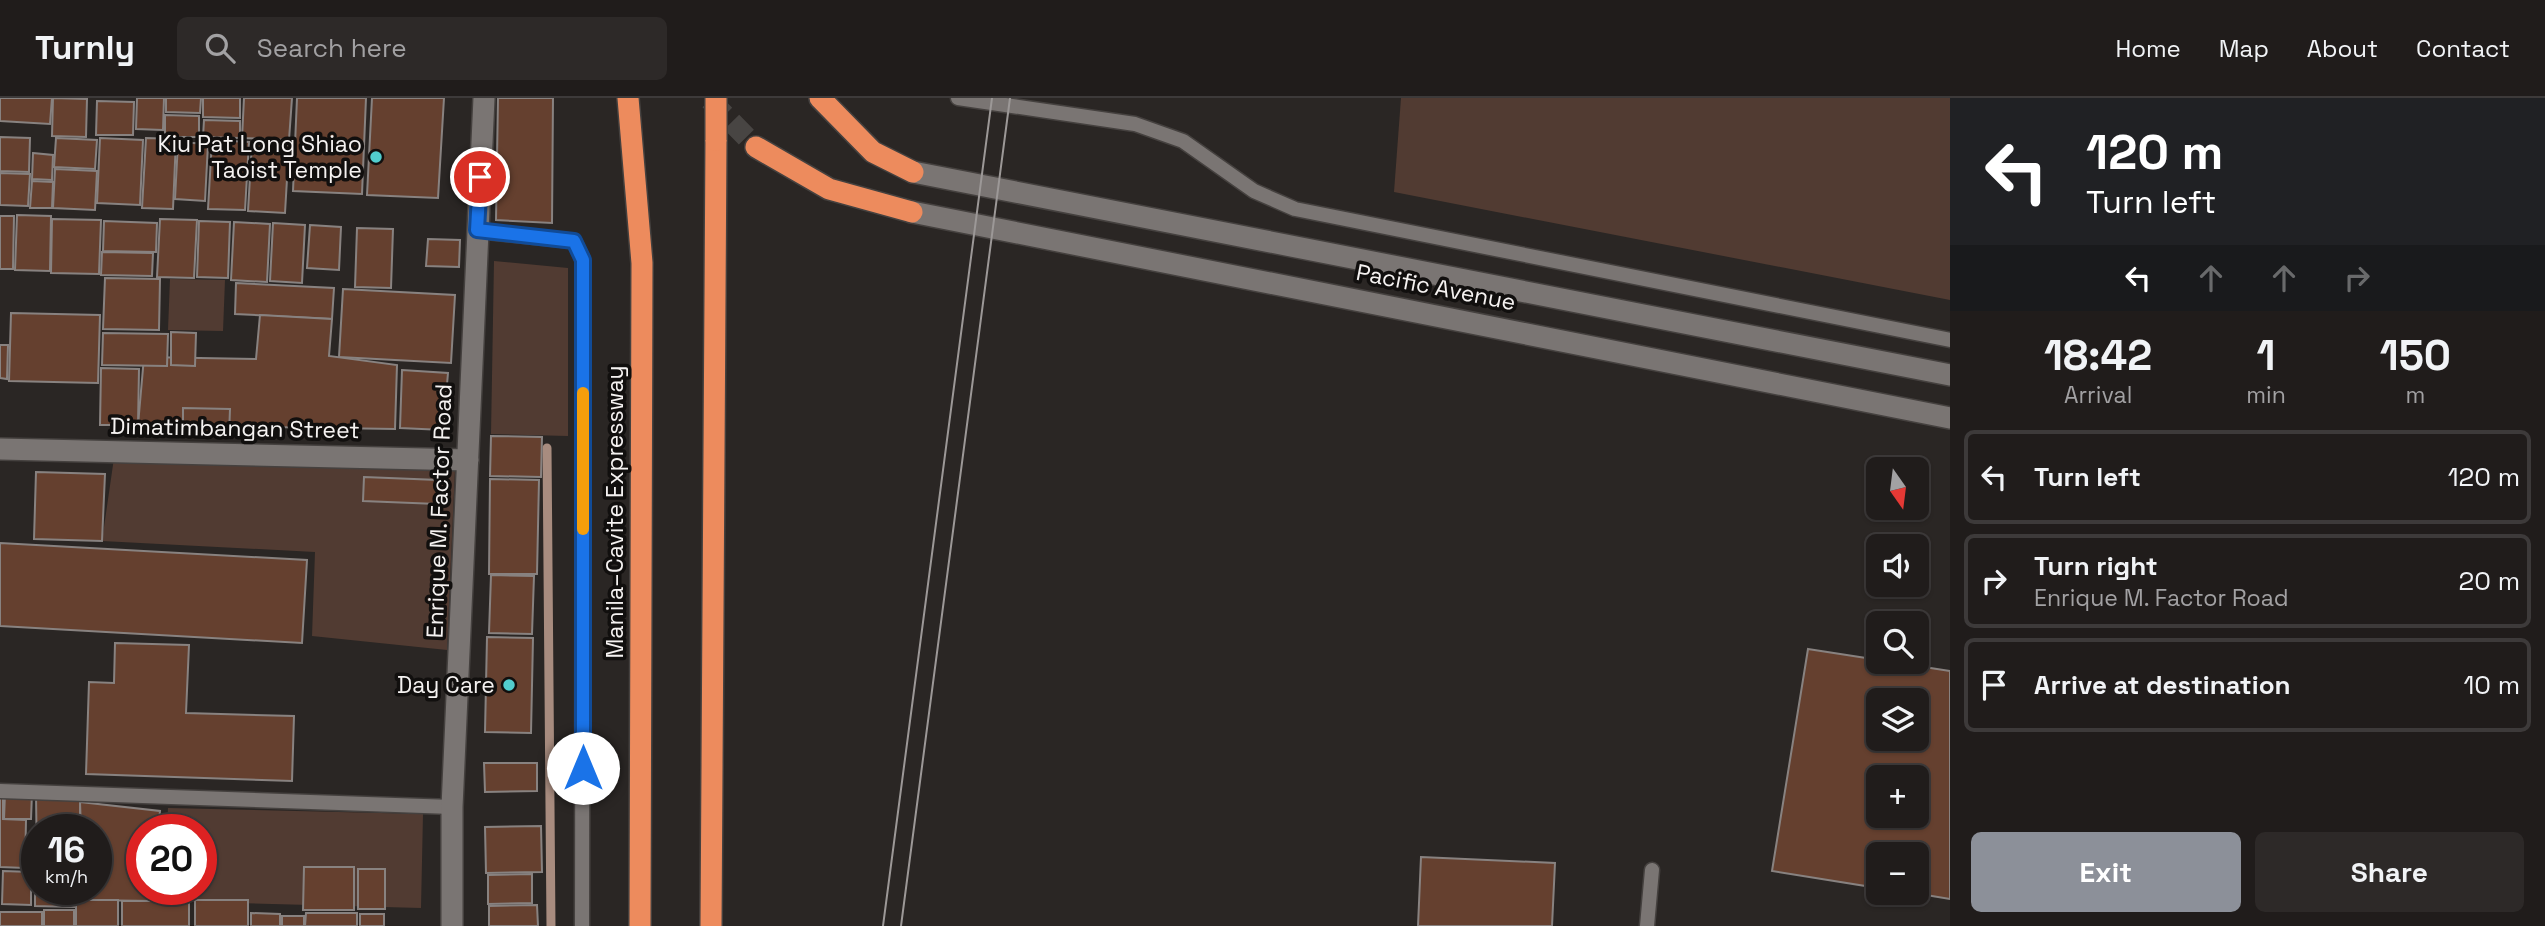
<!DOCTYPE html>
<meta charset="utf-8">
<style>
:root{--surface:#201c1b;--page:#2d2928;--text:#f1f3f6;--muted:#a2a1a3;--line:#3d3a3a;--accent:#8c9099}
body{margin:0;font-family:"Space Grotesk",sans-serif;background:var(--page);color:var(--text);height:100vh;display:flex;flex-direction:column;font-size:26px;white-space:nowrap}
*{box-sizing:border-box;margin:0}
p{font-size:23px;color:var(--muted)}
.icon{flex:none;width:38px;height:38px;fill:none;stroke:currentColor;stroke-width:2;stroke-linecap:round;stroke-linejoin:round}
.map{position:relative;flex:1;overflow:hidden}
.details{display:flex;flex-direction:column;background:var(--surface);width:595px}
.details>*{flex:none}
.banner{background:#202124;color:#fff;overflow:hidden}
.needle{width:46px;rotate:166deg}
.controls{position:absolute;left:1866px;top:359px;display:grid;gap:14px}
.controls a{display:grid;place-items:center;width:63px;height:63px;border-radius:10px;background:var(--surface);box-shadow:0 2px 5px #0004,0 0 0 2px var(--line);font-size:35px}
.speed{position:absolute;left:21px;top:716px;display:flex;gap:14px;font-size:35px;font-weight:700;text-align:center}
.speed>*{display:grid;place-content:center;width:91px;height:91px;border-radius:50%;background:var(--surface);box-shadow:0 2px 5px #0004,0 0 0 2px var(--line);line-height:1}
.speed small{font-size:18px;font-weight:400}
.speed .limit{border:10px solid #d22;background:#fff;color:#111}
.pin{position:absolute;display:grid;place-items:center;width:60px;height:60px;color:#fff;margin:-30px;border:4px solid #fff;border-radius:50%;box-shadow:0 2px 7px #0007}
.me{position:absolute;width:77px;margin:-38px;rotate:0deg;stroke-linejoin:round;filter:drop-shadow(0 0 5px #0008)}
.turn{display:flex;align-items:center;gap:24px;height:147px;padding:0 21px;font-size:32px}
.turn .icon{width:91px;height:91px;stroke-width:2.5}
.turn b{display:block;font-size:49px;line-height:60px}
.lanes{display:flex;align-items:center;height:66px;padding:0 21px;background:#0003;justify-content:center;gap:35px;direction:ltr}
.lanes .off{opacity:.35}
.eta{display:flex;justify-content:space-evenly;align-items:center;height:119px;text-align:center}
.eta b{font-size:42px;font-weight:700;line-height:49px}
.cta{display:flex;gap:14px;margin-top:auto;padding:14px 21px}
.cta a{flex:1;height:80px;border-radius:10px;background:var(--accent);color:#fff;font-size:28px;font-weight:700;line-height:80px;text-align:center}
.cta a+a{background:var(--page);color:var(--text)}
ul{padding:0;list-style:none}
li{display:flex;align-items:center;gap:21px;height:94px;margin:0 14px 10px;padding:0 7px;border:4px solid var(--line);border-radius:10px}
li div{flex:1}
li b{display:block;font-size:26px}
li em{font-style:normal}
header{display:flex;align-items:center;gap:42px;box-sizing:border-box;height:98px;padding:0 35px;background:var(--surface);border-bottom:2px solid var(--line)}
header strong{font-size:33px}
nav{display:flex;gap:38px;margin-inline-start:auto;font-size:24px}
.search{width:490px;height:63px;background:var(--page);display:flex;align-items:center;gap:18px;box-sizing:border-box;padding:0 24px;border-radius:10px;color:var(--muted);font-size:26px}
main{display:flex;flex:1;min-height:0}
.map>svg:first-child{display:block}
</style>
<header>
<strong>Turnly</strong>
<div class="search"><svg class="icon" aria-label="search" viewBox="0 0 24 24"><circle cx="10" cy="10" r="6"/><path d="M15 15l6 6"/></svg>Search here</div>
<nav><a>Home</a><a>Map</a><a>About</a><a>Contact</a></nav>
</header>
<main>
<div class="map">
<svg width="1950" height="828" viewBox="0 0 1950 828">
<rect width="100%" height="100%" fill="#2a2624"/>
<!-- green -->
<g fill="#513b32">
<path d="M1401 0H1950V202L1394 94Z"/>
<path d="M494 163 568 170V338L491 336Z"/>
<path d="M170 181 225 182 223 233 168 232Z"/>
<path d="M114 360 455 371 447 552 312 538 315 454 102 443Z"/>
<path d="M168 710 423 716 421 810 163 803 164 791H201V732L167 731Z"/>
</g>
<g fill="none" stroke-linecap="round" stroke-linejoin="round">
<!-- stream -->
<path stroke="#a88c7f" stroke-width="9" d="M547 350 551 828"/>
</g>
<!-- building -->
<g fill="#65402f" stroke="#888280" stroke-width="2" fill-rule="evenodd">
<path d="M0 0H52L50 26 0 23Z"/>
<path d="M53 0 87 1 86 39 52 38Z"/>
<path d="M137 0H164L163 32 136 31Z"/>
<path d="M166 0H201L200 15 166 14Z"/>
<path d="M203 0H240V20L203 19Z"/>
<path d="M244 0H292L289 42 242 40Z"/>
<path d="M297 0H366L362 96 293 93Z"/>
<path d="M372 0H444L438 100 367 97Z"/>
<path d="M498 0H553L552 125 496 122Z"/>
<path d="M97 3 134 4 133 37H96Z"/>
<path d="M165 17 199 18V39H165Z"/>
<path d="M204 22 240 23V40L203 39Z"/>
<path d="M0 39 30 40 29 74 0 73Z"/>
<path d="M56 40 97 42 95 71 54 69Z"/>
<path d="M100 40 143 42 140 107 97 105Z"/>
<path d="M146 40 176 41 173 111 142 110Z"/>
<path d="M212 42 249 44 245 112 208 111Z"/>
<path d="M178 44 208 46 205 103 175 101Z"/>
<path d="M252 45 289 47 285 115 248 113Z"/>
<path d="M33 55 53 57 52 82 32 81Z"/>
<path d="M55 71 97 73 95 112 53 110Z"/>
<path d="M0 75 30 76 28 108 0 107Z"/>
<path d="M32 83 53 84 52 110H30Z"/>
<path d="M17 117 51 118 50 173 15 172Z"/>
<path d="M0 118H14L13 171H0Z"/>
<path d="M52 121 101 122 99 176 51 175Z"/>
<path d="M160 121 197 122 194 180 157 179Z"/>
<path d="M104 123 157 125 156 154 103 153Z"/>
<path d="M199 123 230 124 228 180 197 179Z"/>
<path d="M234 124 270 126 267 184 231 182Z"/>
<path d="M273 125 305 127 302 185 270 183Z"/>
<path d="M310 127 341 129 339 172 307 170Z"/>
<path d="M357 130 393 131 391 190 355 189Z"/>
<path d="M428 141 460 142 459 169 426 168Z"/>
<path d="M102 154 153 155 152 178 101 177Z"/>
<path d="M105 180 160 181 159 232 103 231Z"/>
<path d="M236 185 334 190 332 221 235 216Z"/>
<path d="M343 191 455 197 451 265 339 259Z"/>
<path d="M11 215 100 217 98 285 9 283Z"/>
<path d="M260 217 332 221 329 258 397 267 395 331 138 327 144 259 256 261Z"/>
<path d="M171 234 196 235 195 268 171 267Z"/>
<path d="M103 235 168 236 167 268 102 267Z"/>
<path d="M0 247H8L7 281 0 280Z"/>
<path d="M101 270 139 271 138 327H100Z"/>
<path d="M402 272 448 275 443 332 400 330Z"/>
<path d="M183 310 230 311 229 337 183 335Z"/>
<path d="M491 338 542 339 541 379 490 378Z"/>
<path d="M36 374 105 376 102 443 34 441Z"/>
<path d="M364 379 438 382 437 406 363 403Z"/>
<path d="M490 381 539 382 537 476H489Z"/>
<path d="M0 445 307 462 302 545 0 528Z"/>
<path d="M491 477 534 478 532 536 489 535Z"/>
<path d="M487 539 533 540 531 635 485 634Z"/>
<path d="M115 545 189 547 186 615 294 618 292 683 86 676 89 584 114 585Z"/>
<path d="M1808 551 1950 573V801L1908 794H1916V756H1878V790L1772 773ZM1878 602H1916V640H1878ZM1878 679H1916V718H1878Z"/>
<path d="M484 665H537V693L485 694Z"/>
<path d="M0 694H3V721L26 722 25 770 0 769Z"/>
<path d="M5 695H32L31 721H4Z"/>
<path d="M36 696 80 697V732H37V771Z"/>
<path d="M80 704 160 713 158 732H142V791H155L154 803 84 802 83 791H96V732H81Z"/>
<path d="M541 728 542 774 486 775 485 729Z"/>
<path d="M1421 759 1555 765 1552 828H1418Z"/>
<path d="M304 769H354V812H303Z"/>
<rect x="358" y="771" width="27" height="40"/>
<path d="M3 773 31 774V807L2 806Z"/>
<path d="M35 775 37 791H74V809L35 808Z"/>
<path d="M532 776V805L488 806V777Z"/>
<rect x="76" y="802" width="42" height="26"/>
<rect x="195" y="802" width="53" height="26"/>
<rect x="122" y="803" width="67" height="25"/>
<path d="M537 807 538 828H489V808Z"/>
<rect x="44" y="812" width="30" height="16"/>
<rect x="0" y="814" width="42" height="14"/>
<path d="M251 815 280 816V828H251Z"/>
<path d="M306 815H357V828H305Z"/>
<rect x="360" y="816" width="24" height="12"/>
<rect x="282" y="818" width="22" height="10"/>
</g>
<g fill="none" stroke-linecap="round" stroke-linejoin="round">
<!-- motorway-tunnel -->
<path stroke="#484543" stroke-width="21" stroke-dasharray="21 10" stroke-linecap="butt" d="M710 2 756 49"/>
<!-- service casing -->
<g stroke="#45413f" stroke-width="17">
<g id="service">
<path d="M958 0 1135 26 1183 43 1254 93 1295 111 1950 242"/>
<path d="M477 133 574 143 583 162 582 828"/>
<path d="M0 693 452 709"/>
<path d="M1647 828 1652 772"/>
</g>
</g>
<!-- minor casing -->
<g stroke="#45413f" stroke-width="24">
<g id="minor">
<path d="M0 351 468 362"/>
<path d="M452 828V709L484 0"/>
</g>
</g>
<!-- secondary casing -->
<g stroke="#45413f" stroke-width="24">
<g id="secondary">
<path d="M913 74 1950 277"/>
<path d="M912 114 1950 320"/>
</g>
</g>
<!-- motorway casing -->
<g stroke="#45413f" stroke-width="24">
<g id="motorway">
<path d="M628 0 642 165 640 828"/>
<path d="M820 0 873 54 913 74"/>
<path d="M756 49 829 91 912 114"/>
<path d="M711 828 716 42"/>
</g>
</g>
<!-- service -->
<use href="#service" stroke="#7a7573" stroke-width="14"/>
<!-- minor -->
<use href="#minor" stroke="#7a7573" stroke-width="21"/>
<!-- secondary -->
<use href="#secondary" stroke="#7a7573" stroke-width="21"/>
<!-- motorway -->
<use href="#motorway" stroke="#ed8b5d" stroke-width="21"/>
<!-- tram -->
<g stroke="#9c9897" stroke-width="2">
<path d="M883 828 992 0"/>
<path d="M901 828 1010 0"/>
</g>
<!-- motorway-bridge casing -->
<g stroke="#45413f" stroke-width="24" stroke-linecap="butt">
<path id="motorway-bridge" d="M716 42V0"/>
</g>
<!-- motorway-bridge -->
<use href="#motorway-bridge" stroke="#ed8b5d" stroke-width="21"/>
</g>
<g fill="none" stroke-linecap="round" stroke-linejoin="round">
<!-- route casing -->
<g stroke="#114b97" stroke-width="18">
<path id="route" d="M480 79 477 132 574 143 583 162V670"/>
</g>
<!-- route -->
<use href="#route" stroke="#1a73e8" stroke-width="12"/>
<!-- slow -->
<path stroke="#f59e0b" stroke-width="12" d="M583 295V431"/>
</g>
<!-- markers -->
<g fill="#52cdcd" stroke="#110f0e" stroke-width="2.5">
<circle cx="376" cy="59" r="7"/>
<circle cx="509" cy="587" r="7"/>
</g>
<g text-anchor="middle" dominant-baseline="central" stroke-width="7" stroke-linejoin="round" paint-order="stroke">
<!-- poi labels -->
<g font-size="23" fill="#f5f2f1" stroke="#110f0e" text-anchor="end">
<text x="362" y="46">Kiu Pat Long Shiao<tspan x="362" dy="26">Taoist Temple</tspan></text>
<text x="495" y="587">Day Care</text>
</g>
<!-- street labels -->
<g font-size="23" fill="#f5f2f1" stroke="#110f0e">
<text transform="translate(1436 189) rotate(11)">Pacific Avenue</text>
<text transform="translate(235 330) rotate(1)">Dimatimbangan Street</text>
<text transform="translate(439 413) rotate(-88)">Enrique M. Factor Road</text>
<text transform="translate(615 414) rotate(-90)">Manila–Cavite Expressway</text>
</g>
</g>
</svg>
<div class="controls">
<a><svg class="needle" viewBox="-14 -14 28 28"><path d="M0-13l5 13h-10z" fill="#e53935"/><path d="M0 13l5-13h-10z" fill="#a2a1a3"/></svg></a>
<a><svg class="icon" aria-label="sound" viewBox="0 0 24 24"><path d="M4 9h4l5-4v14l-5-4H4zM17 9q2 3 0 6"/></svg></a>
<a><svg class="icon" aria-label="search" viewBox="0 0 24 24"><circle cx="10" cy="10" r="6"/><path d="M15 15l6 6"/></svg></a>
<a><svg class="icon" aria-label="layers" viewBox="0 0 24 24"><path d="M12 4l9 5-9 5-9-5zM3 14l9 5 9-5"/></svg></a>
<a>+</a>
<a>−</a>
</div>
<div class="speed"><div>16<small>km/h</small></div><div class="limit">20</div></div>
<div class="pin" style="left:480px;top:79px;background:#d93025"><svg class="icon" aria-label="arrive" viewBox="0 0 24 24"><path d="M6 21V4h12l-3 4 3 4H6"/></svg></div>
<svg class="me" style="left:583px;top:670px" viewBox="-20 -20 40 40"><circle r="19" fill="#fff"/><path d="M0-13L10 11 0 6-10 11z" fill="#1a73e8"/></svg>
</div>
<section class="details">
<div class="banner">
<div class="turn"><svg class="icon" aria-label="left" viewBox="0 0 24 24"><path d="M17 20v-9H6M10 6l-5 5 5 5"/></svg><div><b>120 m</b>Turn left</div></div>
<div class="lanes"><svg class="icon" aria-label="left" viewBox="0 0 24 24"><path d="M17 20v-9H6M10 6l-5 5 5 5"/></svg><svg class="icon off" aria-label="ahead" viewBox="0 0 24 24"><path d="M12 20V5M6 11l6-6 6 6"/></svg><svg class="icon off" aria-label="ahead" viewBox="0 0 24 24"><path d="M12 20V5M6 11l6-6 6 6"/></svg><svg class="icon off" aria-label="right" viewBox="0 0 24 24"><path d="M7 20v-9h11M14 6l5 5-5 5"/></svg></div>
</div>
<div class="eta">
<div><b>18:42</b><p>Arrival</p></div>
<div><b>1</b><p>min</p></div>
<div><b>150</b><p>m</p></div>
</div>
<ul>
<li><svg class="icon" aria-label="left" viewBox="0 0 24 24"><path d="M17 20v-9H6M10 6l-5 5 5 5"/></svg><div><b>Turn left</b></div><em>120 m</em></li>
<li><svg class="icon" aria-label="right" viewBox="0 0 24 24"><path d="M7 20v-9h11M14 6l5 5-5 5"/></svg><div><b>Turn right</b><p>Enrique M. Factor Road</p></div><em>20 m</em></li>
<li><svg class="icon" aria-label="arrive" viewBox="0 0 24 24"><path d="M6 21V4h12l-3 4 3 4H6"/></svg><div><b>Arrive at destination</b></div><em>10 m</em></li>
</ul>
<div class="cta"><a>Exit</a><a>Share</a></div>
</section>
</main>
